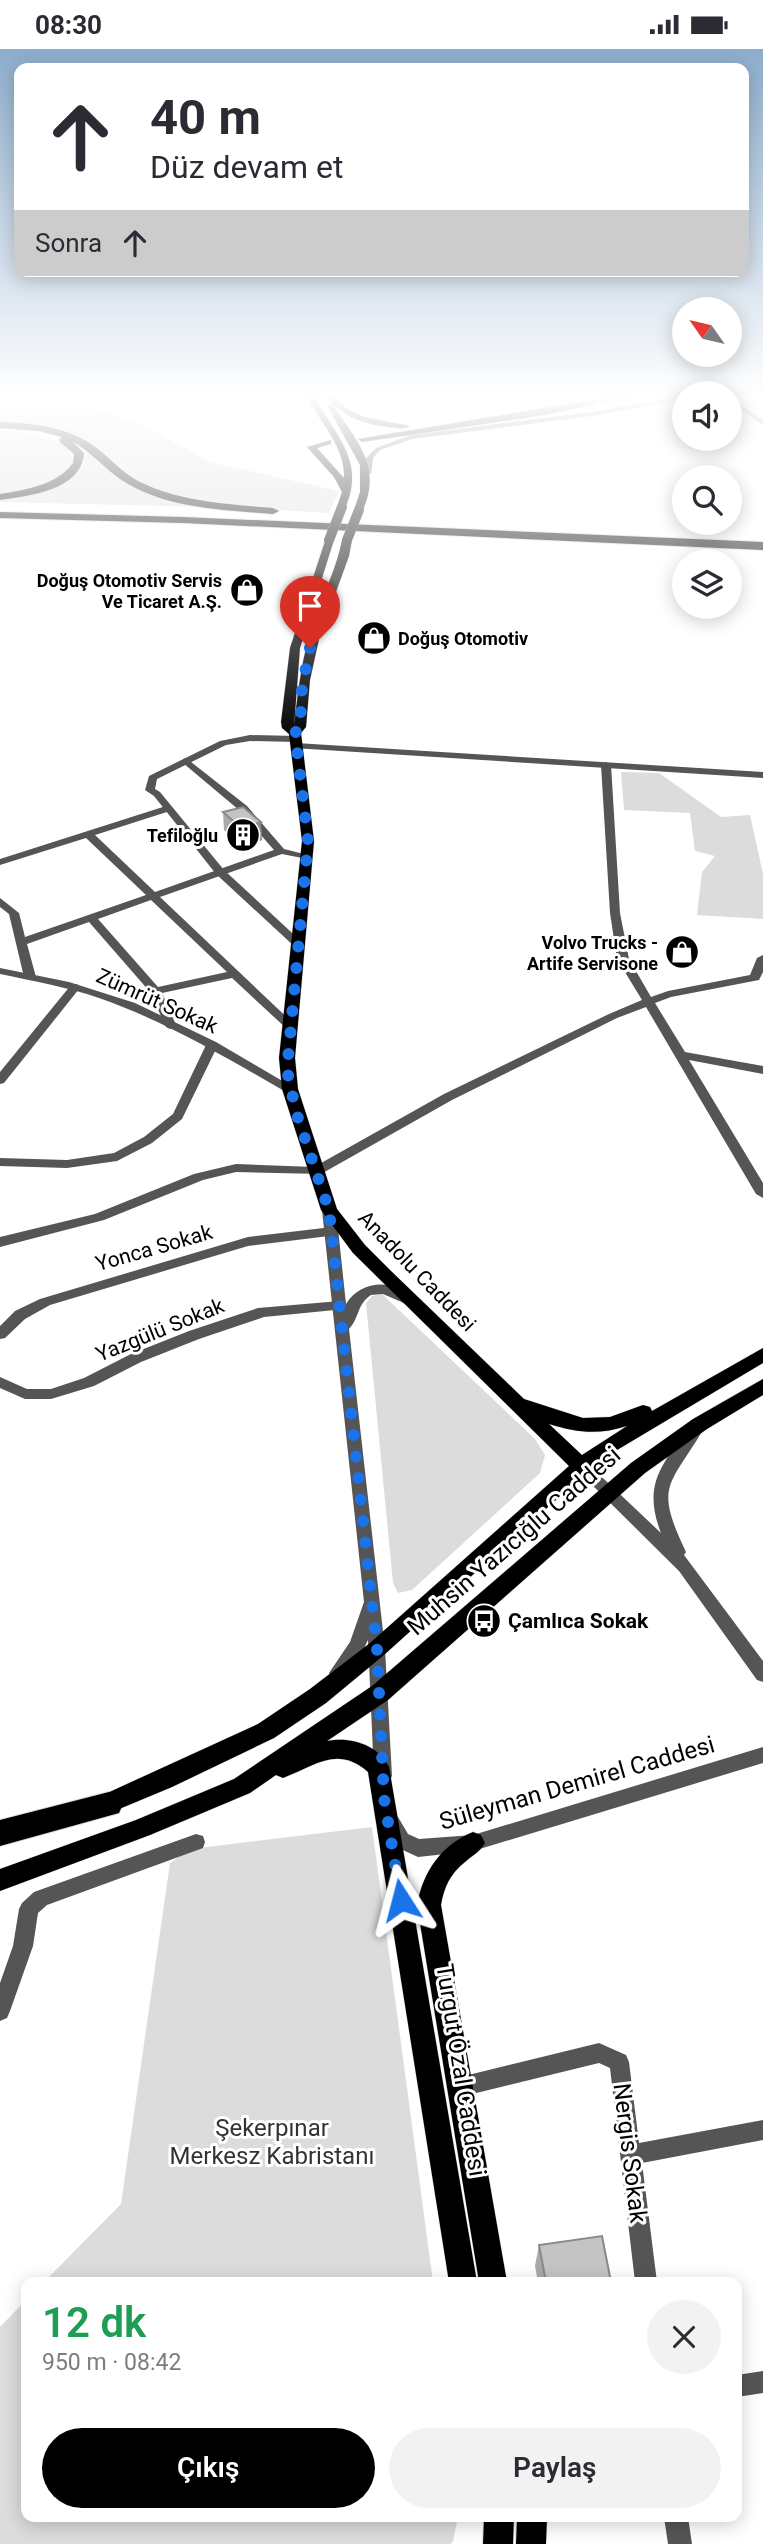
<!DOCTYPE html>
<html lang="tr">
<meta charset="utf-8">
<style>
:root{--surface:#fff;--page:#f2f2f3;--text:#2b2b33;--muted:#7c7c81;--accent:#000}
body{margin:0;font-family:Roboto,sans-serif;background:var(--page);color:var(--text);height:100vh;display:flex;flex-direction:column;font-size:26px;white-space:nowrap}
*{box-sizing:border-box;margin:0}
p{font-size:23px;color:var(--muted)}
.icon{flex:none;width:38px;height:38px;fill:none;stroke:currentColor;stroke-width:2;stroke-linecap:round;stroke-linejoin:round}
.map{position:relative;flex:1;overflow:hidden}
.side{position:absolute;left:21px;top:2228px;width:721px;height:245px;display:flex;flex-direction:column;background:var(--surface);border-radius:14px;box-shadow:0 4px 18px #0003}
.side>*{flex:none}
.banner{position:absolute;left:14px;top:14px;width:735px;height:214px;border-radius:14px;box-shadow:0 4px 18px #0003;background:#fff;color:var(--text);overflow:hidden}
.needle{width:46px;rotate:304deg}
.buttons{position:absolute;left:672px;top:248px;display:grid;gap:14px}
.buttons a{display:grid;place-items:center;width:70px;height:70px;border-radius:50%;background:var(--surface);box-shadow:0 4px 18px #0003;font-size:35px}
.pin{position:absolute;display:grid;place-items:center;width:60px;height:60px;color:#fff;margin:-72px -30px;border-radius:50% 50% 50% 0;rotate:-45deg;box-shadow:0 0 7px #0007}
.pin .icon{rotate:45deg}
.me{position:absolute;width:77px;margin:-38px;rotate:351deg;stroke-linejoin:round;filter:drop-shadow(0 0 5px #0008)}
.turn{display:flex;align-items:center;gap:24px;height:147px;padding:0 21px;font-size:32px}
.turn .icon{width:91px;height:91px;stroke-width:2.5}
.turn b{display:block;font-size:49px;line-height:60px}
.then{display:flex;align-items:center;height:66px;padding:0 21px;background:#0003;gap:14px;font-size:26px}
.round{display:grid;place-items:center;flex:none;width:74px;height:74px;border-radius:37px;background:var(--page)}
.summary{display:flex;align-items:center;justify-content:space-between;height:119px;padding:0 21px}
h1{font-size:42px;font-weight:600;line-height:52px;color:#1e9e55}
.action{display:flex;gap:14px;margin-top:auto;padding:14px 21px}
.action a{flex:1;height:80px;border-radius:42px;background:var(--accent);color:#fff;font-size:28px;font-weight:600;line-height:80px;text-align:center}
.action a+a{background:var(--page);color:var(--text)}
.status{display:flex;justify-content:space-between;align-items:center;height:49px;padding:0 35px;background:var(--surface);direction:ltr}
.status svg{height:19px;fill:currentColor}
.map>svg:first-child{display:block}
</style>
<div class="status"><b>08:30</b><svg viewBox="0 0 49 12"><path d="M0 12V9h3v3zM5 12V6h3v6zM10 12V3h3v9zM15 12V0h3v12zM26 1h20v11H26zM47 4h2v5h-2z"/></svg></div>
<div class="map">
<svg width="763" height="2495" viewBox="0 0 763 2495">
<rect width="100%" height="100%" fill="#fff"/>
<!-- green -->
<g fill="#dcdcdc">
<path d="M56 357 101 362 139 374 210 413 339 442 329 464C280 461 204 458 159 441 131 431 116 412 93 396 67 378 30 378 0 374V359Z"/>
<path d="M0 382C20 383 72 385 73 412 61 436 24 441 0 445Z"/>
<path d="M83 400H86C130 443 150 444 207 458L0 453V450C22 443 97 432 83 400Z"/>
<path d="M621 723 659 724 721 768 750 766 763 825V870L697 866 702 823 715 807 695 802 690 764 624 761Z"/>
<path d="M382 1245 535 1390 545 1406 540 1424 412 1541 398 1544 393 1534 366 1254 372 1247Z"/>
<path d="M372 1778 433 2233H44L121 2155 170 1814 191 1800Z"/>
<path d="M26 2251V2468H458L453 2492 451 2495H0V2278Z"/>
</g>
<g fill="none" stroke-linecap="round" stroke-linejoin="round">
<!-- primary casing -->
<g stroke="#dbdbdb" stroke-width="1">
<g id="primary">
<path d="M305 344H313C334 386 367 411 345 460L337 458 342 443 334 428 307 398 331 391V395L317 399 344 429C346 398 318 371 305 344Z"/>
<path d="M322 344H331L346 359 364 368 410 377C404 381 397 379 389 378 361 375 340 366 322 344Z"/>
<path d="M593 351 596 355 545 366 362 393 358 390Z"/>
<path d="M327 356H333C357 393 383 417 362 463L354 461 360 443V416Z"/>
<path d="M326 489 334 491 300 599 294 678C298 641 302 605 315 569 324 543 337 518 342 491L347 488 352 491 349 507 319 590 310 631 306 678 301 684 314 792 295 1009 298 1040 337 1160 365 1196 391 1222 524 1350 583 1369 610 1368 643 1356 650 1358 652 1362 763 1299V1314L612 1404 588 1422 384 1606 326 1654 274 1689 172 1738 100 1768 92 1765 89 1758 92 1751 258 1675 310 1640 370 1594 569 1417 353 1204 321 1161 282 1040 279 1009 302 792 289 685 282 679 281 673 290 599ZM549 1375C578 1384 599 1386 627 1377L582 1406Z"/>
<path d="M763 1330V1346L707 1380 645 1424 388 1651 327 1692C350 1687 379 1696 389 1718L477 2233H449L368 1723C337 1696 315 1717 283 1729L276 1726 250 1744 150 1786 0 1842V1820L136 1771 234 1730 372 1637 631 1414 693 1370Z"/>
<path d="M473 1783 481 1786 485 1794C480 1803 473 1806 465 1813 450 1825 444 1838 441 1856L507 2233H479L417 1856C423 1823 441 1796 473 1783Z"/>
<path d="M484 2468H514L513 2495H483Z"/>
<path d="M517 2468H547L546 2495H516Z"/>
</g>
</g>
<!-- motorway casing -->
<g stroke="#dbdbdb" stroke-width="2">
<g id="motorway">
<path d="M0 373C34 374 70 378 98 400 112 411 124 425 140 433 181 453 228 455 273 459L279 462 273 465C226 461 171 460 128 435 107 423 93 404 72 392L84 404C82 441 29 447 0 451V445C25 441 57 436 73 414L74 405 60 393 59 391 62 388 39 382 0 379Z"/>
<path d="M0 463 183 468 763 493V501L183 474 0 469Z"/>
<path d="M109 1743 119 1746 123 1755 119 1764 0 1797V1771Z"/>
</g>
</g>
<!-- minor -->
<g fill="#555" fill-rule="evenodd">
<rect x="718" y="344" width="6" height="1"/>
<path d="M730 348 763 371V376L730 353Z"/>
<path d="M186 709 247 757 284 800 312 807 307 810 282 805 160 848 295 976V980H287L232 929 162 944 176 976 170 980 166 978 150 943 89 873 27 895 36 928 30 931 24 928 9 865 0 858V849L19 864 25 888 146 846 86 789 0 816V810L166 757 170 758V762L95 786 155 843 274 801 239 761 183 714V710ZM151 851 227 923 158 938 98 870Z"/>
<path d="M606 713 611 716 620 864 629 910 651 948 668 942 750 926 757 909 763 906V923L759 931 671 948 655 954 685 1003 763 1017V1025L689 1011 763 1134V1149L756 1145 646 958 617 969 452 1051 321 1125 236 1123 203 1131 104 1171 0 1198V1188L95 1165 194 1125 236 1115 314 1118 444 1045 609 965 642 951 617 910 610 864 601 716Z"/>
<path d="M75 935 79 936V940L4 1034 0 1035V1023L71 936Z"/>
<path d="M212 992 218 996 182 1070 152 1094 117 1112 67 1119 0 1117V1109L67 1111 114 1104 144 1088 173 1065 206 996Z"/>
<path d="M332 1178 339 1183 337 1186 248 1197 50 1256 25 1270 5 1289 0 1290V1277L15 1262 40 1250 248 1188Z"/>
<path d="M340 1252 345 1254 347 1257 345 1260 264 1268 199 1290 141 1313 94 1337 51 1350H25L0 1339V1328L27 1340H51L84 1329 131 1305 189 1282 258 1259Z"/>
<path d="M196 1785 203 1787 205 1793 203 1799 47 1856 38 1864 33 1897 10 1962 7 1969 0 1972V1934L13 1897 19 1860 22 1854 34 1843Z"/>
<path d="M599 1994 626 2006 629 2013 639 2094 763 2071V2091L642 2114 657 2233H635L610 2019 599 2014 460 2048 453 2045 450 2038 453 2031 460 2028Z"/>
<path d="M763 2322V2344L737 2348V2326Z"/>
<path d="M664 2468H688L692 2495H668Z"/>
</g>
<!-- tertiary -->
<g fill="#555" fill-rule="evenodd">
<path d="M645 344 664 345 593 355 590 353 610 347Z"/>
<path d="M707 344H716L707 345Z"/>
<path d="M684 346V350L599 366 412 390 380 401 373 409 371 425 364 423 366 409 376 399 411 386 599 362Z"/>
<path d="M250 686 296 687 301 690 296 693 250 692 226 696 157 730 155 740 160 743 224 821 303 894 305 896 299 899 295 898 216 825 154 747 145 741 149 727 220 692Z"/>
<path d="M296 694 763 723V729L293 699 291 697Z"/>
<path d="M0 919 69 933 135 954 216 993 296 1040 294 1043H286C225 1008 165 972 99 949 67 938 33 932 0 925Z"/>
<path d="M329 1157 336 1161 346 1255C360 1231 395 1229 413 1250L406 1255 383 1245 371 1246C357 1255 359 1270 349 1280L385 1600 392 1727 389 1733 383 1735 377 1733 374 1727 368 1591C361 1605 350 1636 332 1629L329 1624 350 1593 364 1553 322 1161Z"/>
<path d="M695 1375 700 1377 703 1381C669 1438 654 1436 686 1503L684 1506 763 1612V1633L757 1631 679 1522 573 1417 576 1413H586L661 1484C642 1435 662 1416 690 1377Z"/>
<path d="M763 1698V1714L473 1802 418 1808 394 1797 383 1774 386 1768 392 1766 398 1768 408 1785 419 1790 473 1786Z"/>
</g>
<!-- primary -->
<use href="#primary" fill="#000" fill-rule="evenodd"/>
<!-- motorway -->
<use href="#motorway" fill="#000" fill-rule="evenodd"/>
<!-- primary-bridge casing -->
<g stroke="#dbdbdb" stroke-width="10" stroke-linecap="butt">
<g id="primary-bridge">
<path d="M329 491 342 458"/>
<path d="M347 491 359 461"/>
</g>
</g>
<!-- primary-bridge -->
<use href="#primary-bridge" stroke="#000" stroke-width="10"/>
</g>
<!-- wall -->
<g fill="#a9a9a9">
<path d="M223 763 262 791 242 797 224 781Z"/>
<path d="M539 2196 611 2233H538L535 2217Z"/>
</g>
<!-- shaded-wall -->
<path fill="#898989" d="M261 773 262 791 242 797 241 779Z"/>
<!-- building -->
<g fill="#c4c4c4" stroke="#898989" stroke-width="2">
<path d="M243 758 261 773 241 779 223 763Z"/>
<path d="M602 2187 611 2233H546L539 2196Z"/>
</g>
<!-- sky -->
<linearGradient id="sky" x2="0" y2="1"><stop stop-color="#8cadcc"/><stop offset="0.5" stop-color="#fff"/><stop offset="1" stop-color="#fff" stop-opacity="0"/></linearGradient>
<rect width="763" height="694" fill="url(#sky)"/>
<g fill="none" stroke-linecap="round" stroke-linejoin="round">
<!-- route -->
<path stroke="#1a73e8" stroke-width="12" stroke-dasharray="0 21.6" d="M310 599 302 638 300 678 295 684 308 792 287 1021 296 1063 329 1161 377 1600 384 1749 401 1851"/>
</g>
<!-- icons -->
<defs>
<g id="shop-disc" transform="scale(1.75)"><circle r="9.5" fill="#000" stroke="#fff"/><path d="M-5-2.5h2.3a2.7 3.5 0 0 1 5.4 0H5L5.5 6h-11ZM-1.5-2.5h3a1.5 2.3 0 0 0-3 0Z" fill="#fff"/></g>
<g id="building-disc" transform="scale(1.75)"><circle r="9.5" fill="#000" stroke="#fff"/><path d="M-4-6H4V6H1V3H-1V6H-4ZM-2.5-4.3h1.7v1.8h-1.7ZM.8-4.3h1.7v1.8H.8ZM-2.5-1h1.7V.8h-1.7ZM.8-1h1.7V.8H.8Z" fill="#fff"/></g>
<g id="bus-disc" transform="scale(1.75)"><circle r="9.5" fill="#000" stroke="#fff"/><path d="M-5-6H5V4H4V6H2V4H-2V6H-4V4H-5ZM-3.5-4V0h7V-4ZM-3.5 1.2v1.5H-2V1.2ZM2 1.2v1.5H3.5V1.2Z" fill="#fff"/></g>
</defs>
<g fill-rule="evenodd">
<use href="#shop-disc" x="247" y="541"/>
<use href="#shop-disc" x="374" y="589"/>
<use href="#building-disc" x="243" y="786"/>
<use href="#shop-disc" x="682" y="903"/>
<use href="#bus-disc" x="484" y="1572"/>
</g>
<g text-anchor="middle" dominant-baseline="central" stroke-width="6" stroke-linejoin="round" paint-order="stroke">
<!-- far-poi labels -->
<g font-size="18" font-weight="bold" fill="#000" stroke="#fff" text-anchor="end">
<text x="222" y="531">Doğuş Otomotiv Servis<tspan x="222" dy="21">Ve Ticaret A.Ş.</tspan></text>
<text x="398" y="589" text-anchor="start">Doğuş Otomotiv</text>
<text x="218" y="786">Tefiloğlu</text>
<text x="658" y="893">Volvo Trucks -<tspan x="658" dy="21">Artife Servisone</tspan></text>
</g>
<!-- street labels -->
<g font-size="21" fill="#000" stroke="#fff">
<text transform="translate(157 952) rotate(24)">Zümrüt Sokak</text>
<text transform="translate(154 1199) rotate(-16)">Yonca Sokak</text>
<text transform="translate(417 1222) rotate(46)">Anadolu Caddesi</text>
<text transform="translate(160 1281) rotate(-22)">Yazgülü Sokak</text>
</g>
<!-- poi labels -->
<g font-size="21" font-weight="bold" fill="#000" stroke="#fff" text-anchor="start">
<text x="508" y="1572">Çamlıca Sokak</text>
</g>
<!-- near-street labels -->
<g font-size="24" fill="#000" stroke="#fff">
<text transform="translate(514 1492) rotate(-41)">Muhsin Yazıcığlu Caddesi</text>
<text transform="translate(577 1734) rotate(-16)">Süleyman Demirel Caddesi</text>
<text transform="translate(461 2021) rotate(81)">Turgut Özal Caddesi</text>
<text transform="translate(630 2104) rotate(83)">Nergis Sokak</text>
</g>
<!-- near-park labels -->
<g font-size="24" fill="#333" stroke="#fff">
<text x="272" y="2079">Şekerpınar<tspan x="272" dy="28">Merkesz Kabristanı</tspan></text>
</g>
</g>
</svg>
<div class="buttons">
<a><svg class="needle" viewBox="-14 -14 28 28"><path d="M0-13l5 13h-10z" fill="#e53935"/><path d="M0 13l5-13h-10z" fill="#7c7c81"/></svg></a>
<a><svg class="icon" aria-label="sound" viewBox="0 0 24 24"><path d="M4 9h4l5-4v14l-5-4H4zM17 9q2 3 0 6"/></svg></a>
<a><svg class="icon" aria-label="search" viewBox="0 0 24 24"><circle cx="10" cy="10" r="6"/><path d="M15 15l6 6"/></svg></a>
<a><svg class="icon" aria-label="layers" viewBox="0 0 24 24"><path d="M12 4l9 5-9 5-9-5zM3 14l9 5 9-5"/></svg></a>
</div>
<div class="pin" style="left:310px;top:599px;background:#d93025"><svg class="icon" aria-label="arrive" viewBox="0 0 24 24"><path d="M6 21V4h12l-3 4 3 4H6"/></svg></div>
<svg class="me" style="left:401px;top:1851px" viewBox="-20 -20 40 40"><path d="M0-17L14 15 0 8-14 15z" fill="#1a73e8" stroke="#fff" stroke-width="4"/></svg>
<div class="banner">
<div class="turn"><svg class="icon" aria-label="ahead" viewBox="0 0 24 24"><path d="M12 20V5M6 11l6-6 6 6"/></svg><div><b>40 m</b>Düz devam et</div></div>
<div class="then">Sonra<svg class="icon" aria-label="ahead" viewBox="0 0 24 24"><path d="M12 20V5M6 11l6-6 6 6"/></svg></div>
</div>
<section class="side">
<div class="summary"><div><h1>12 dk</h1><p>950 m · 08:42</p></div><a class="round"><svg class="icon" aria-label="close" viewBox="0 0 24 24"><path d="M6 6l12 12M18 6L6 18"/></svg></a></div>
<div class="action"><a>Çıkış</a><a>Paylaş</a></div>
</section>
</div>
